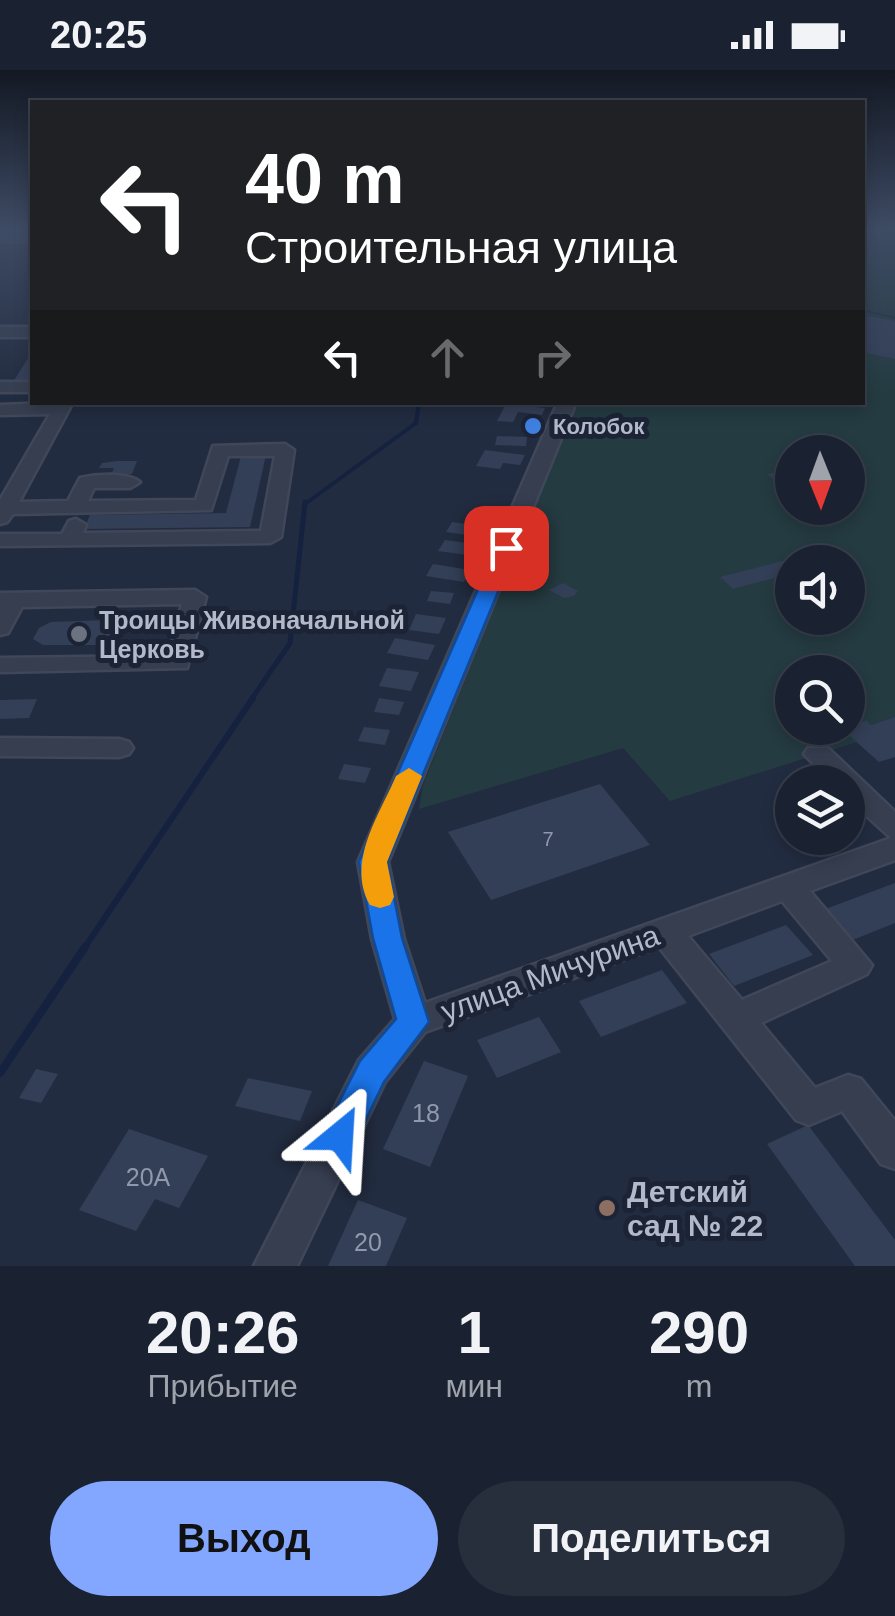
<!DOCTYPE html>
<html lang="ru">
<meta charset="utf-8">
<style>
:root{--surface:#1a2130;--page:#272e3c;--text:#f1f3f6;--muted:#9fa3ab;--line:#383e4c;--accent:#83a7ff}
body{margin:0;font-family:Arial,sans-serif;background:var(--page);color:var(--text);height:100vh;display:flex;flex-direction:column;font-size:38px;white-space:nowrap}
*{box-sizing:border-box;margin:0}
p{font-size:32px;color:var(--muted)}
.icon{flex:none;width:55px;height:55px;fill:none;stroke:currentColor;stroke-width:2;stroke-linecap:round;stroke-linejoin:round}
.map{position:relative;height:1196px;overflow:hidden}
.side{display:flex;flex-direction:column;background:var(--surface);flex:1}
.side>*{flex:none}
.guide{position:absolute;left:30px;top:30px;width:835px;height:305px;border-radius:0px;box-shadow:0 5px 15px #0003,0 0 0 2px var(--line);background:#202124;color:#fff;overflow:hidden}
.needle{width:65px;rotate:179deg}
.controls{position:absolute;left:775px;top:365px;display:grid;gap:20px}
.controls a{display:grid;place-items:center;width:90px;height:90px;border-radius:50%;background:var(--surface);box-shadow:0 5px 15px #0003,0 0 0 2px var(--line);font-size:50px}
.pin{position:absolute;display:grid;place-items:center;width:85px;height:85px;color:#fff;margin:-42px;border-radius:20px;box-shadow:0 5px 15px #0006}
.me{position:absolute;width:110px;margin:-55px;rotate:27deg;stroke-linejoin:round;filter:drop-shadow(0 0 8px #0008)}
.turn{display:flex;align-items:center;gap:35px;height:210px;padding:0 50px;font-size:45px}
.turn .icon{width:130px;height:130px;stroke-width:2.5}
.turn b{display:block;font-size:70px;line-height:85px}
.lanes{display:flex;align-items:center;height:95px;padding:0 50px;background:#0003;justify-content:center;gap:50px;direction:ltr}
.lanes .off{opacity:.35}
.eta{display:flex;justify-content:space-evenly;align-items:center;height:170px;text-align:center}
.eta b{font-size:60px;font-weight:700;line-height:70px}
.primary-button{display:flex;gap:20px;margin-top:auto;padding:20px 50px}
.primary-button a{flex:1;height:115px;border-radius:60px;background:var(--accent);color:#111;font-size:40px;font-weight:700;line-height:115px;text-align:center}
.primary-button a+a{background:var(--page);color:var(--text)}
.status{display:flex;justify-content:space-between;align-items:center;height:70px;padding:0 50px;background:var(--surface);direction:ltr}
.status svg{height:28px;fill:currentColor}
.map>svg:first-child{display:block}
</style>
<div class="status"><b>20:25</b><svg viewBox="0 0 49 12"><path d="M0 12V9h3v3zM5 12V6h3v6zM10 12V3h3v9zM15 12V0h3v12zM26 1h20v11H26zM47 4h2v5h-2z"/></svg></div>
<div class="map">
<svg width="895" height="1196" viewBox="0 0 895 1196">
<rect width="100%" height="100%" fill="#222c40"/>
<!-- green -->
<g fill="#243b41" fill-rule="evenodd">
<path d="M863 158H895V247L863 239Z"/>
<path d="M863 241 895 249V647L871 655 865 650 848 656V602H792V658H842L857 672 670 731 623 678 419 739 423 715 577 333 862 332ZM792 382H848V438H792ZM792 492H848V548H792Z"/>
</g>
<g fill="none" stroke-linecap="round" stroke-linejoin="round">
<!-- stream-far3 -->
<path stroke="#14223f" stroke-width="4" d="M305 434 416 353 419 332"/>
<!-- stream-far2 -->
<path stroke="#14223f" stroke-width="5" d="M251 630 290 573 305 432"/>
<!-- stream-far1 -->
<path stroke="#14223f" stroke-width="6" d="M83 880 253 628"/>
<!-- stream -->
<path stroke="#14223f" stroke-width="8" d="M0 1003 85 877"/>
</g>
<!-- building -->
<g fill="#333f57">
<path d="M862 245 895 251V289L862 282Z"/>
<path d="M32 282V312H13Z"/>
<path d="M506 334 545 338 542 345 518 342 513 352 497 351Z"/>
<path d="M497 366 527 367 526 376 495 375Z"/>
<path d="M485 380 525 385 520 395 503 393 500 399 476 396Z"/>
<path d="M266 385 250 457 84 459 90 445 226 443 241 386Z"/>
<path d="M117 391H137L132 404 111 405 114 398H99L102 393Z"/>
<path d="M792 399V423L767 404Z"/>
<path d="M452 452 487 457 481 467 446 462Z"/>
<path d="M445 470 481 475 475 486 438 481Z"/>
<path d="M782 491 792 503 733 519 720 507Z"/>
<path d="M433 494 470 500 464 512 426 506Z"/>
<path d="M563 513 578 521 574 526 564 528 549 520Z"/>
<path d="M431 521 454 523 450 534 427 531Z"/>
<path d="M416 544 446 548 439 564 409 560Z"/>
<path d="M108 550 107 553H118L117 558H124L122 566H113L99 575H43L33 569 39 558 51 552Z"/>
<path d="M395 568 435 575 428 590 387 583Z"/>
<path d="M387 598 419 602 411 621 379 616Z"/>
<path d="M379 628 404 632 399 645 374 642Z"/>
<path d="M37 629 29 648 0 649V630Z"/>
<path d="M895 647V687L879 692 841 658 866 650 871 655Z"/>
<path d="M364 657 390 660 385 675 358 671Z"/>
<path d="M344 694 371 698 365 713 338 709Z"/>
<path d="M600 714 650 775 491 830 448 762Z"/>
<path d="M895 813V853L850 871 823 840Z"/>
<path d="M786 855 813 885 734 916 709 884Z"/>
<path d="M662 900 687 933 601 967 579 931Z"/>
<path d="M539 947 561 982 497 1008 477 970Z"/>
<path d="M424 991 468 1006 430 1097 383 1079Z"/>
<path d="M36 999 58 1004 41 1033 19 1028Z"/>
<path d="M248 1008 312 1021 300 1051 235 1036Z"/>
<path d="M808 1055 895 1170V1196H855L767 1074Z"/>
<path d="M129 1059 208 1086 179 1138 155 1129 136 1161 79 1140Z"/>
<path d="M358 1130 407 1148 386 1196H328Z"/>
</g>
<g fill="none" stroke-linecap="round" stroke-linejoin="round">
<!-- minor casing -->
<g stroke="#3f4759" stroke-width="5">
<g id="minor">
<rect x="0" y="163" width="32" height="8"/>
<rect x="0" y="257" width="32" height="10"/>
<rect x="0" y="312" width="32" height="10"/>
<path d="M73 332 19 432 68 431 80 408C97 404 127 402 140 412L130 418H94L88 431 196 430 213 376 285 374 294 380 281 467 270 473 0 476V464H62L69 451 76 449 86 455 83 463 261 461 275 386H228L211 440 13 444 7 452 0 454V430L50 344 0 345V335Z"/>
<path d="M558 332H576L388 792 404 869 425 933 891 768 848 729V712H831L804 684 808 678H828L895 742V790L810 821 872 895 867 904 761 953 815 1018 848 1005 861 1009 895 1051V1099L881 1094 842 1041 809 1055 796 1050 659 877 425 962 385 1012 297 1196H254L359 990 395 949 372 869 358 792ZM782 831 832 891 742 930 688 866Z"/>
<path d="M195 520 206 527 187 598 0 602V588L168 586 182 534 22 537 8 563 0 565V523Z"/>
<path d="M0 668 119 669 129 672 133 678 129 684 119 687 0 686Z"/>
</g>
</g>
<!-- minor -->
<use href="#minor" fill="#363e50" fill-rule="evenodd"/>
</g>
<!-- sky -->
<linearGradient id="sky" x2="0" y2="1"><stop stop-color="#131823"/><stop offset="0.49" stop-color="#3e4b64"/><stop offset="1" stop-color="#3e4b64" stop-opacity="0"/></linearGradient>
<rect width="895" height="325" fill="url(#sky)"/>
<!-- route -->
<path fill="#1a73e8" stroke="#114b97" stroke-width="2.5" d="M506 472 516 478 387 792 402 868 429 952 384 1012 352 1078 340 1082 327 1078 322 1066 360 991 396 949 373 868 359 792 496 478Z"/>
<!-- slow -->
<path fill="#f59e0b" d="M409 698 422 706 387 792 394 827 390 835 380 838 370 835C346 792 379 746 396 706Z"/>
<!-- markers -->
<circle fill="#3f7fe0" stroke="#1b2335" stroke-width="4" cx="533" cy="356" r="10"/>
<circle fill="#6b7280" stroke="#1b2335" stroke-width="4" cx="79" cy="564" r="10"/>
<circle fill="#8d6e63" stroke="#1b2335" stroke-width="4" cx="607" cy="1138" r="10"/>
<g text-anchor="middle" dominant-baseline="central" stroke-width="10" stroke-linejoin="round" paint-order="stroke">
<!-- number labels -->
<g font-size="20" fill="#9098ac">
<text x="548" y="769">7</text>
</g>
<!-- far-poi labels -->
<g font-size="22" font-weight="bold" fill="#b2b9cb" stroke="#1b2335" text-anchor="start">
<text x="553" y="356">Колобок</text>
</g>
<!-- poi labels -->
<g font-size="25" font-weight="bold" fill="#b2b9cb" stroke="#1b2335" text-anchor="start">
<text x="99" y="550">Троицы Живоначальной<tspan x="99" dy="29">Церковь</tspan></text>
</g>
<!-- near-number labels -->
<g font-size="25" fill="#9098ac">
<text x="426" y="1043">18</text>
<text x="148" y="1107">20А</text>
<text x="368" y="1172">20</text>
</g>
<!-- near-street labels -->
<g font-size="30" fill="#b2b9cb" stroke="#1b2335">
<text transform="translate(550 903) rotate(-20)">улица Мичурина</text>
</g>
<!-- near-poi labels -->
<g font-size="30" font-weight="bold" fill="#b2b9cb" stroke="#1b2335" text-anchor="start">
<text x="627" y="1121">Детский<tspan x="627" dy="34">сад № 22</tspan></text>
</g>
</g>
</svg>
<div class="controls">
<a><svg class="needle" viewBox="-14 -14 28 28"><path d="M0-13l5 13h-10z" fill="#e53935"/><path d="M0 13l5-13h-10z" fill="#9fa3ab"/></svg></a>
<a><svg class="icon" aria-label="sound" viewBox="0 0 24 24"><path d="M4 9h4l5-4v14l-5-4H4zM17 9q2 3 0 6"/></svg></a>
<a><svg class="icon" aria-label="search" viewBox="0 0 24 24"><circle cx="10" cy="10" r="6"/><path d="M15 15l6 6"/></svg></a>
<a><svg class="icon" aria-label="layers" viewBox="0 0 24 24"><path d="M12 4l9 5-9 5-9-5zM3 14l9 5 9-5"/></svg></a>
</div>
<div class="pin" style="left:506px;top:478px;background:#d93025"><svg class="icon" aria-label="arrive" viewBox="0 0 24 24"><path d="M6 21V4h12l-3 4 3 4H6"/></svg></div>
<svg class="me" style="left:340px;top:1066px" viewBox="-20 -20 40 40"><path d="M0-17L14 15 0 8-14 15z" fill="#1a73e8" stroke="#fff" stroke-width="4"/></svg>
<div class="guide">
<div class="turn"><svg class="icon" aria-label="left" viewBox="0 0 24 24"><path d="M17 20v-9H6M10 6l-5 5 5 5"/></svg><div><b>40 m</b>Строительная улица</div></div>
<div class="lanes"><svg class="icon" aria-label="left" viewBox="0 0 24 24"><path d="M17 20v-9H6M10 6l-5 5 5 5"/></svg><svg class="icon off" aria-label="ahead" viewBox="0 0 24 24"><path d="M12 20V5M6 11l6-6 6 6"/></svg><svg class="icon off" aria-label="right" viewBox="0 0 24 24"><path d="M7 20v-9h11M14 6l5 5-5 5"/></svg></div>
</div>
</div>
<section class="side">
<div class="eta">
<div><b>20:26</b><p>Прибытие</p></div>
<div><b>1</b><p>мин</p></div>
<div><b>290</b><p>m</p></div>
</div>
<div class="primary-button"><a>Выход</a><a>Поделиться</a></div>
</section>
